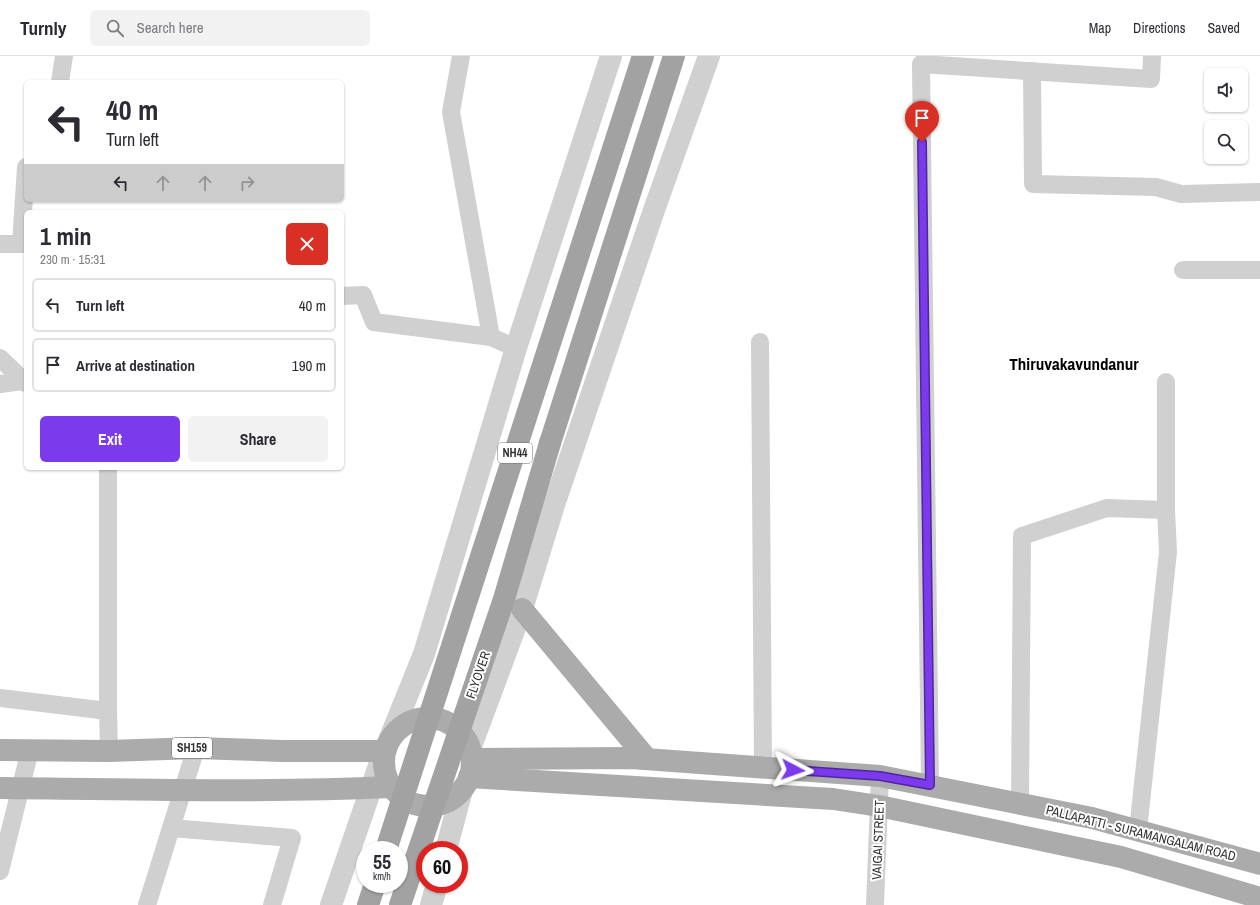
<!DOCTYPE html>
<meta charset="utf-8">
<style>
:root{--surface:#fff;--page:#f2f2f3;--text:#2b2b33;--muted:#7c7c81;--line:#e1e1e2;--accent:#7c3aed}
body{margin:0;font-family:"Archivo Narrow",sans-serif;background:var(--page);color:var(--text);height:100vh;display:flex;flex-direction:column;font-size:15px;white-space:nowrap}
*{box-sizing:border-box;margin:0}
p{font-size:13px;color:var(--muted)}
.icon{flex:none;width:22px;height:22px;fill:none;stroke:currentColor;stroke-width:2;stroke-linecap:round;stroke-linejoin:round}
.map{position:relative;flex:1;overflow:hidden}
.sheet{position:absolute;left:24px;top:154px;width:320px;height:260px;display:flex;flex-direction:column;background:var(--surface);border-radius:6px;box-shadow:0 1px 3px #0004}
.sheet>*{flex:none}
.guide{position:absolute;left:24px;top:24px;width:320px;height:122px;border-radius:6px;box-shadow:0 1px 3px #0004;background:#fff;color:var(--text);overflow:hidden}
.tools{position:absolute;left:1204px;top:12px;display:grid;gap:8px}
.tools a{display:grid;place-items:center;width:44px;height:44px;border-radius:6px;background:var(--surface);box-shadow:0 1px 3px #0004;font-size:20px}
.speed{position:absolute;left:356px;top:785px;display:flex;gap:8px;font-size:20px;font-weight:700;text-align:center}
.speed>*{display:grid;place-content:center;width:52px;height:52px;border-radius:50%;background:var(--surface);box-shadow:0 1px 3px #0004;line-height:1}
.speed small{font-size:10px;font-weight:400}
.speed .limit{border:6px solid #d22;background:#fff;color:#111}
.pin{position:absolute;display:grid;place-items:center;width:34px;height:34px;color:#fff;margin:-41px -17px;border-radius:50% 50% 50% 0;rotate:-45deg;box-shadow:0 0 4px #0007}
.pin .icon{rotate:45deg}
.me{position:absolute;width:44px;margin:-22px;rotate:94deg;stroke-linejoin:round;filter:drop-shadow(0 0 3px #0008)}
.turn{display:flex;align-items:center;gap:14px;height:84px;padding:0 16px;font-size:18px}
.turn .icon{width:52px;height:52px;stroke-width:2.5}
.turn b{display:block;font-size:28px;line-height:34px}
.lanes{display:flex;align-items:center;height:38px;padding:0 16px;background:#0003;justify-content:center;gap:20px;direction:ltr}
.lanes .off{opacity:.35}
.round{display:grid;place-items:center;flex:none;width:42px;height:42px;border-radius:6px;background:var(--page)}
.headline{display:flex;align-items:center;justify-content:space-between;height:68px;padding:0 16px}
h1{font-size:24px;font-weight:800;line-height:30px}
.primary-button{display:flex;gap:8px;margin-top:auto;padding:8px 16px}
.primary-button a{flex:1;height:46px;border-radius:6px;background:var(--accent);color:#fff;font-size:16px;font-weight:800;line-height:46px;text-align:center}
.primary-button a+a{background:var(--page);color:var(--text)}
ul{padding:0;list-style:none}
li{display:flex;align-items:center;gap:12px;height:54px;margin:0 8px 6px;padding:0 8px;border:2px solid var(--line);border-radius:6px}
li div{flex:1}
li b{display:block;font-size:15px}
li em{font-style:normal}
header{display:flex;align-items:center;gap:24px;box-sizing:border-box;height:56px;padding:0 20px;background:var(--surface);border-bottom:1px solid var(--line)}
header strong{font-size:19px}
nav{display:flex;gap:22px;margin-inline-start:auto;font-size:14px}
.search{width:280px;height:36px;background:var(--page);display:flex;align-items:center;gap:10px;box-sizing:border-box;padding:0 14px;border-radius:6px;color:var(--muted);font-size:15px}
.map>svg:first-child{display:block}
</style>
<header>
<strong>Turnly</strong>
<div class="search"><svg class="icon" aria-label="search" viewBox="0 0 24 24"><circle cx="10" cy="10" r="6"/><path d="M15 15l6 6"/></svg>Search here</div>
<nav><a>Map</a><a>Directions</a><a>Saved</a></nav>
</header>
<div class="map">
<svg width="1260" height="849" viewBox="0 0 1260 849">
<rect width="100%" height="100%" fill="#fff"/>
<g fill="none" stroke-linecap="round" stroke-linejoin="round">
<!-- minor -->
<g stroke="#d0d0d0" stroke-width="18">
<path d="M461 0 451 56 491 281"/>
<path d="M1032 15 1033 128 1156 131 1181 138 1260 136"/>
<path d="M60 26 64 0"/>
<path d="M0 188H26"/>
<path d="M21 188 26 111"/>
<path d="M1183 214H1260"/>
<path d="M342 240 363 239 374 266 491 281 516 292"/>
<path d="M760 286 763 712"/>
<path d="M0 302 26 327"/>
<path d="M0 328 23 325"/>
<path d="M108 412V655L109 695"/>
<path d="M0 642 108 655"/>
<path d="M930 729 921 8 1151 23 1152 0"/>
<path d="M1020 747 1022 480 1107 452 1166 454"/>
<path d="M171 772 292 782 272 849"/>
<path d="M1138 774 1168 496 1166 454V326"/>
<path d="M0 815 30 694"/>
<path d="M147 849 196 692"/>
<path d="M875 849 880 720"/>
</g>
<!-- tertiary -->
<g stroke="#d0d0d0" stroke-width="22">
<path d="M390 682 424 598 516 292 611 0"/>
<path d="M470 693 522 553 554 449 654 154 709 0"/>
<path d="M446 794 462 734"/>
<path d="M331 849 384 695"/>
<path d="M431 849 437 828"/>
</g>
<!-- primary -->
<g stroke="#ababab" stroke-width="22">
<path d="M522 553 647 703"/>
<circle cx="428" cy="706" r="44"/>
<path d="M0 694 109 695 196 692 282 695H384"/>
<path d="M472 703 631 702 880 720 1092 762 1260 808"/>
<path d="M469 721 833 743 879 750 1121 801 1260 842"/>
<path d="M0 732C130 733 261 737 391 731"/>
</g>
<!-- trunk -->
<g stroke="#a2a2a2" stroke-width="22">
<path d="M550 387 674 0"/>
<path d="M368 849 375 828"/>
</g>
<!-- trunk-bridge -->
<g stroke="#a2a2a2" stroke-width="22">
<path d="M386 794 643 0"/>
<path d="M400 849 504 543 550 387"/>
</g>
</g>
<g fill="none" stroke-linecap="round" stroke-linejoin="round">
<!-- route casing -->
<g stroke="#51269a" stroke-width="10">
<path id="route" d="M793 714 880 720 930 729 922 86"/>
</g>
<!-- route -->
<use href="#route" stroke="#7c3aed" stroke-width="7"/>
</g>
<g text-anchor="middle" dominant-baseline="central" stroke-width="4" stroke-linejoin="round" paint-order="stroke">
<!-- shield labels -->
<g fill="#fff" stroke="#707070" stroke-width="1">
<rect x="498" y="387" width="34" height="20" rx="3"/>
<rect x="172" y="682" width="40" height="20" rx="3"/>
</g>
<g font-size="12" font-weight="bold" fill="#333">
<text x="515" y="397">NH44</text>
<text x="192" y="692">SH159</text>
</g>
<!-- street labels -->
<g font-size="13" fill="#333" stroke="#fff">
<text transform="translate(478 619) rotate(-71)">FLYOVER</text>
<text transform="translate(1141 777) rotate(14)">PALLAPATTI - SURAMANGALAM ROAD</text>
<text transform="translate(878 784) rotate(-88)">VAIGAI STREET</text>
</g>
<!-- district labels -->
<g font-size="17" font-weight="bold" fill="#000" stroke="#fff">
<text x="1074" y="307">Thiruvakavundanur</text>
</g>
</g>
</svg>
<div class="tools">
<a><svg class="icon" aria-label="sound" viewBox="0 0 24 24"><path d="M4 9h4l5-4v14l-5-4H4zM17 9q2 3 0 6"/></svg></a>
<a><svg class="icon" aria-label="search" viewBox="0 0 24 24"><circle cx="10" cy="10" r="6"/><path d="M15 15l6 6"/></svg></a>
</div>
<div class="speed"><div>55<small>km/h</small></div><div class="limit">60</div></div>
<div class="pin" style="left:922px;top:86px;background:#d93025"><svg class="icon" aria-label="arrive" viewBox="0 0 24 24"><path d="M6 21V4h12l-3 4 3 4H6"/></svg></div>
<svg class="me" style="left:793px;top:714px" viewBox="-20 -20 40 40"><path d="M0-17L14 15 0 8-14 15z" fill="#7c3aed" stroke="#fff" stroke-width="4"/></svg>
<div class="guide">
<div class="turn"><svg class="icon" aria-label="left" viewBox="0 0 24 24"><path d="M17 20v-9H6M10 6l-5 5 5 5"/></svg><div><b>40 m</b>Turn left</div></div>
<div class="lanes"><svg class="icon" aria-label="left" viewBox="0 0 24 24"><path d="M17 20v-9H6M10 6l-5 5 5 5"/></svg><svg class="icon off" aria-label="ahead" viewBox="0 0 24 24"><path d="M12 20V5M6 11l6-6 6 6"/></svg><svg class="icon off" aria-label="ahead" viewBox="0 0 24 24"><path d="M12 20V5M6 11l6-6 6 6"/></svg><svg class="icon off" aria-label="right" viewBox="0 0 24 24"><path d="M7 20v-9h11M14 6l5 5-5 5"/></svg></div>
</div>
<section class="sheet">
<div class="headline"><div><h1>1 min</h1><p>230 m · 15:31</p></div><a class="round" style="background:#d93025;color:#fff"><svg class="icon" aria-label="close" viewBox="0 0 24 24"><path d="M6 6l12 12M18 6L6 18"/></svg></a></div>
<ul>
<li><svg class="icon" aria-label="left" viewBox="0 0 24 24"><path d="M17 20v-9H6M10 6l-5 5 5 5"/></svg><div><b>Turn left</b></div><em>40 m</em></li>
<li><svg class="icon" aria-label="arrive" viewBox="0 0 24 24"><path d="M6 21V4h12l-3 4 3 4H6"/></svg><div><b>Arrive at destination</b></div><em>190 m</em></li>
</ul>
<div class="primary-button"><a>Exit</a><a>Share</a></div>
</section>
</div>
